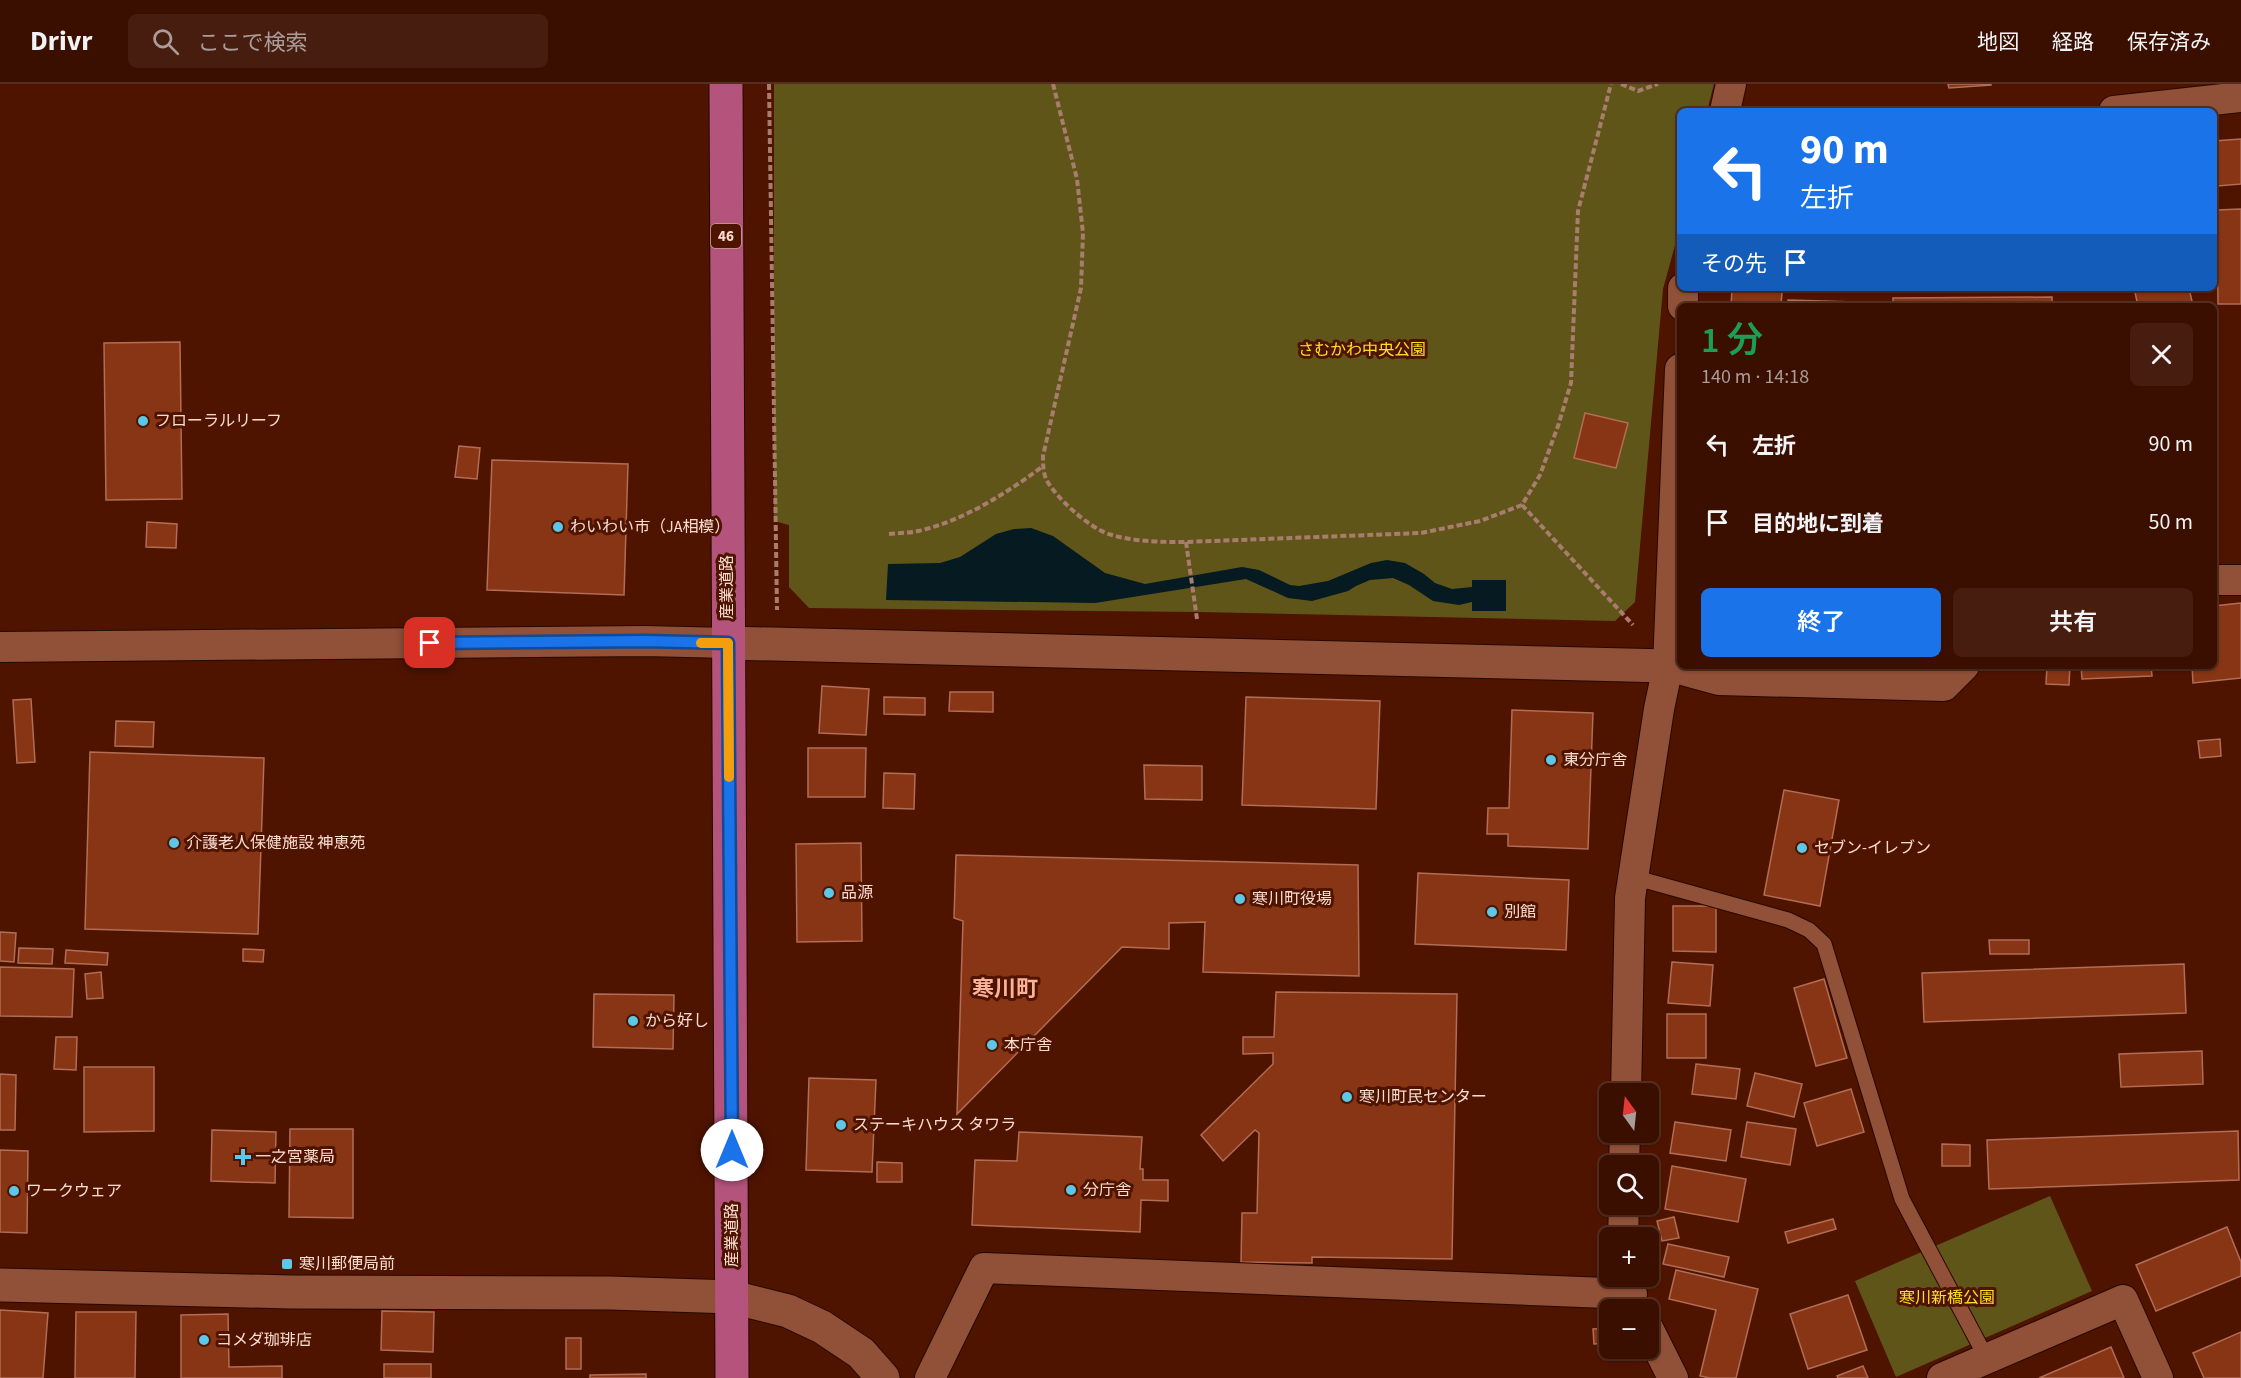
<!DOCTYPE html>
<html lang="ja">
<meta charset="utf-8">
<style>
:root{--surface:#3b0f00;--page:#461d0f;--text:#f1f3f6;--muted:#ac9c99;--line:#542f22;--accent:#1a73e8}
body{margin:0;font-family:"Source Sans 3","Noto Sans JP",sans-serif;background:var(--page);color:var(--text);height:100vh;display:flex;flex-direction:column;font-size:22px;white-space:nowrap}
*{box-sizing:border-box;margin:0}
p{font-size:20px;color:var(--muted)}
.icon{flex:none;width:33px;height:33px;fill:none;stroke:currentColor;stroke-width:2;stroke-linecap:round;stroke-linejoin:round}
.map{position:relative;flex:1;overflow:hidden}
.panel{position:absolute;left:1677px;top:219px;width:540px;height:366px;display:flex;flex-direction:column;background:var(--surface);border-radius:9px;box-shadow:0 2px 4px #0004,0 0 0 2px var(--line)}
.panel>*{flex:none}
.guide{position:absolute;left:1677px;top:24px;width:540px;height:183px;border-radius:9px;box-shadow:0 2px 4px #0004,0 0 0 2px var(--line);background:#1a73e8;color:#fff;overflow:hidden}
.needle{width:39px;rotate:345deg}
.controls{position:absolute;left:1599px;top:999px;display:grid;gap:12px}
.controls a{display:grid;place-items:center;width:60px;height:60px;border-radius:9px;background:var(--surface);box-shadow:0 2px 4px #0004,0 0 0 2px var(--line);font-size:30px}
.pin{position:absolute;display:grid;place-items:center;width:51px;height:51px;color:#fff;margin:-26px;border-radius:12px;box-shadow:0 3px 9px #0006}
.me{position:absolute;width:66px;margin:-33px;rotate:0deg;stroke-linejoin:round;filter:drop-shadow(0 0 4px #0008)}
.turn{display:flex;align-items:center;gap:21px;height:126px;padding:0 24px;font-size:27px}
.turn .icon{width:78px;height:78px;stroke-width:2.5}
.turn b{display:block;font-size:42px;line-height:51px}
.then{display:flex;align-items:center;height:57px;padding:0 24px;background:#0003;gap:12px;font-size:22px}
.round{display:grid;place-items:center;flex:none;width:63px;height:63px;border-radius:9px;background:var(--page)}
.overview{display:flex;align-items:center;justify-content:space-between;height:102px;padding:0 24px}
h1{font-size:36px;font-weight:600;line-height:45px;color:#1e9e55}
.primary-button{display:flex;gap:12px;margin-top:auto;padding:12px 24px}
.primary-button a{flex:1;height:69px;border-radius:9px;background:var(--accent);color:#fff;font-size:24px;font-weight:600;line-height:69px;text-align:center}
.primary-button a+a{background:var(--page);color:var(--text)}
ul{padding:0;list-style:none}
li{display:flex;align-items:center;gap:18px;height:78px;padding:0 24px}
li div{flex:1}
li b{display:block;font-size:22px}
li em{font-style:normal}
header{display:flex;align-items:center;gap:36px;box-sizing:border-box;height:84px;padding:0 30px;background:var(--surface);border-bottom:2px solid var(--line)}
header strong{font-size:28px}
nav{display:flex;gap:33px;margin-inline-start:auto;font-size:21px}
.search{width:420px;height:54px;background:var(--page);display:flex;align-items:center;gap:15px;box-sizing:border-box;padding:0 21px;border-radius:9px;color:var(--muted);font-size:22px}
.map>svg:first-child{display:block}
</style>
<header>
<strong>Drivr</strong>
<div class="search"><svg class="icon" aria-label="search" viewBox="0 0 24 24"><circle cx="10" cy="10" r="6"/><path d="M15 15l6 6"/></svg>ここで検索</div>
<nav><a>地図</a><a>経路</a><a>保存済み</a></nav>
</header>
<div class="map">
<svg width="2241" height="1294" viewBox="0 0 2241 1294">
<rect width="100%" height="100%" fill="#4f1400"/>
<!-- green -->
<g fill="#5f5518">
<path d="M774 0H1714L1707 27H1680V143L1663 205 1635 518 1615 537 1197 528 809 524 789 503V441L778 438 774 432Z"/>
<path d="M2050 1112 2092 1207 1896 1293 1855 1197Z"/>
</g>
<!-- water -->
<path fill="#051a21" d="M1031 444 1053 452 1105 489 1145 500 1242 483 1259 486 1290 501 1299 502 1328 497 1371 479 1387 476 1405 479 1424 490 1435 499 1452 505 1472 503V496H1506V527H1472V518L1459 521 1433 517 1409 501 1393 494 1370 496 1356 502 1348 507 1312 517 1288 514 1246 495 1095 519 886 516 888 480 940 479 960 473 996 450 1014 445Z"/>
<!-- building -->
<g fill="#873514" stroke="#b16d55" stroke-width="1.5">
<path d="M1948 0H1991V1L1949 4Z"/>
<path d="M2241 55V100L2217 102 2214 57Z"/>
<path d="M2241 125V220H2218L2217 126Z"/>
<path d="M2134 204H2189L2193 222H2138Z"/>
<path d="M1732 205 1782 208 1781 222H1731Z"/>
<path d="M2052 213V222H1893V214Z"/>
<path d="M1788 216 1856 218 1855 222H1788Z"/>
<path d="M180 258 182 415 106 416 104 259Z"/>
<path d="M1585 329 1628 339 1616 384 1574 374Z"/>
<path d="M459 362 480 364 477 395 455 393Z"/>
<path d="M492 376 628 380 624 511 487 506Z"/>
<path d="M147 438 177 440 176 464 146 463Z"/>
<path d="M2241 519V594L2193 599 2192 582H2214V522Z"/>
<path d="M2047 582H2070L2069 601 2046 600Z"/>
<path d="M2081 582H2151L2152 592 2082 595Z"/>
<path d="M822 602 869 605 866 651 819 649Z"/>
<path d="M950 608H993V628L949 627Z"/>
<path d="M884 613 925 614V631L884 630Z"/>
<path d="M1246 613 1380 617 1376 725 1242 721Z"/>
<path d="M31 615 35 678 17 679 13 616Z"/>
<path d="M1512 626 1593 629 1588 765 1508 762V750H1487L1488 724H1509Z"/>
<path d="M116 637 154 638 153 663 115 662Z"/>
<path d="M2220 655 2221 672 2200 674 2198 657Z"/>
<path d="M808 664H866L865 713H808Z"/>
<path d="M90 668 264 674 258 850 85 845Z"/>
<path d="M1144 681 1202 682V716L1145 715Z"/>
<path d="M884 689 915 690 914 725 883 724Z"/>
<path d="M1784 706 1839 716 1820 822 1764 811Z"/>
<path d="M861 759 862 857 797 858 796 760Z"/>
<path d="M956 771 1358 781 1359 892 1203 888 1205 838 1169 839V865L1122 863 957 1030 963 837 954 834Z"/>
<path d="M1418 789 1569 796 1566 866 1415 860Z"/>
<path d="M1673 822H1716V868L1673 867Z"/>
<path d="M0 848 16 849 14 878 0 877Z"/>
<path d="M1989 856H2029V870H1990Z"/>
<path d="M19 864 53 865 52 880 18 879Z"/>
<path d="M243 865 264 866 263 878 243 877Z"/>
<path d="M66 866 108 869 107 881 65 879Z"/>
<path d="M1672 878 1713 881 1710 922 1668 919Z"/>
<path d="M2184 880 2186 929 1924 938 1922 889Z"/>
<path d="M0 883 74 885 72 933 0 932Z"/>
<path d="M101 888 103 914 87 915 85 890Z"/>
<path d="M1824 895 1847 974 1816 982 1794 904Z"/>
<path d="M1276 908 1457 910 1452 1175 1312 1173V1179L1241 1178 1242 1129H1257L1259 1049 1255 1046 1223 1077 1201 1051 1273 980V969L1243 970V953H1274Z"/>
<path d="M594 910 674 911 673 965 593 963Z"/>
<rect x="1667" y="930" width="39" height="44"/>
<path d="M56 953H77L76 986 54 985Z"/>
<path d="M2202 967 2203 1000 2121 1003 2119 970Z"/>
<path d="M1696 980 1740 985 1736 1015 1692 1010Z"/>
<path d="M84 983H154V1047L84 1048Z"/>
<path d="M1755 989 1802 1000 1794 1033 1747 1022Z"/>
<path d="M0 990 16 991 15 1046H0Z"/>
<path d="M809 994 876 996 872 1088 806 1086Z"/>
<path d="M1851 1005 1864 1048 1817 1062 1804 1019Z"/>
<path d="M1675 1038 1731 1046 1726 1077 1670 1069Z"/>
<path d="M1747 1038 1796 1045 1790 1081 1741 1073Z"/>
<path d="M290 1045H353V1134L289 1133Z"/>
<path d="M212 1046 276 1048 275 1099 211 1097Z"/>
<path d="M2238 1047 2239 1096 1989 1105 1987 1056Z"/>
<path d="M1019 1048 1142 1053 1140 1085H1143V1096H1168V1117L1141 1116 1140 1148 972 1141 975 1076 1017 1077Z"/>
<path d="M1942 1060 1970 1061V1082H1942Z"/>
<path d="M0 1066 28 1067 27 1149 0 1148Z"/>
<path d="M877 1078 902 1079V1098H877Z"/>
<path d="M1672 1082 1746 1095 1738 1138 1665 1125Z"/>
<path d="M1674 1133 1679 1154 1662 1157 1657 1137Z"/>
<path d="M1833 1135 1836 1145 1788 1159 1785 1148Z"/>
<path d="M2227 1143 2241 1178V1192L2156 1227 2136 1181Z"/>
<path d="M1668 1160 1729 1173 1724 1193 1663 1180Z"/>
<path d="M1676 1186 1758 1205 1736 1294H1710L1700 1292 1716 1226 1669 1215Z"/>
<path d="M1848 1211 1867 1266 1808 1285 1790 1230Z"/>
<path d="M0 1226 48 1229 43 1294H0Z"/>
<path d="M382 1227 434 1228 433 1268 381 1266Z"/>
<path d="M76 1228H136L135 1294H75Z"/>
<path d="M228 1230 229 1283 282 1282V1294H181V1231Z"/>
<path d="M1610 1244V1259L1594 1260 1593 1245Z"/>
<path d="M2241 1248V1294H2204L2193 1269Z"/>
<rect x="566" y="1254" width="15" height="31"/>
<path d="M2111 1263 2124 1294H2039Z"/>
<rect x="384" y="1280" width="47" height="14"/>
<path d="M1863 1282 1868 1294H1838L1837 1292Z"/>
<path d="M646 1290V1294H590V1291Z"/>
</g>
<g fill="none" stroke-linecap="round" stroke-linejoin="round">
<!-- service casing -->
<g stroke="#270801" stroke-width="17">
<path id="service" d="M1633 793 1788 836 1809 846 1824 860 1902 1115 1987 1275"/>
</g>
<!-- minor casing -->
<g stroke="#270801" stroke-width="32">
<g id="minor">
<path d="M1725 27 1731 0"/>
<path d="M2114 27 2241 13"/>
<path d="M1683 222V204"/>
<path d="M2214 496H2241"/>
<path d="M0 563 645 557 728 559"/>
<path d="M1668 582 1719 596 1944 602 1964 582"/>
<path d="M1626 1010 1630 814 1659 625 1668 582 1680 285"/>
<path d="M1624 1082 1625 1048"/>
<path d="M1623 1154 1624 1120"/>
<path d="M1648 1244 1673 1294"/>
<path d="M930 1294 984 1184 1632 1210"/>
<path d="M1942 1294 2123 1216 2158 1294"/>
</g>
</g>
<!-- tertiary casing -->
<g stroke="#270801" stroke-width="35">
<g id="tertiary">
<path d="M728 559 1668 582"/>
<path d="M0 1201 291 1208 610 1209 732 1213 788 1227 822 1243 861 1269 883 1294"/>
</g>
</g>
<!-- primary casing -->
<g stroke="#270801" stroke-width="35">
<path id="primary" d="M726 0 732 1294"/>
</g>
<!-- path -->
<g stroke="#a97d6e" stroke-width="4" stroke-dasharray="6 3" stroke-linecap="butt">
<path d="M769 0 777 526"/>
<path d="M1053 0 1077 95 1083 149 1081 204 1043 372C1043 380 1043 387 1046 395 1056 414 1091 446 1112 451 1136 458 1161 458 1186 458L1421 449 1480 437 1522 421 1540 391 1558 342 1571 299 1578 127 1611 0"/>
<path d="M1621 0 1638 7 1658 0"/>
<path d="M1522 421 1633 541"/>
<path d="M889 450C899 449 909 449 918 447 963 437 1005 410 1042 383"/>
<path d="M1186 458 1197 535"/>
</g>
<!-- service -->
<use href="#service" stroke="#915038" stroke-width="15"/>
<!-- minor -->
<use href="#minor" stroke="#915038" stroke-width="30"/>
<!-- tertiary -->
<use href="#tertiary" stroke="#915038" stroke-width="33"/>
<!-- primary -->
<use href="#primary" stroke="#b4547c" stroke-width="33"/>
</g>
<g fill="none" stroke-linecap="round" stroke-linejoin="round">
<!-- route casing -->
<g stroke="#114b97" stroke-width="15">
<path id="route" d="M430 559 645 557 728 559 732 1066"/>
</g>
<!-- route -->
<use href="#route" stroke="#1a73e8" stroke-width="10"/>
<!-- slow -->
<path stroke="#f59e0b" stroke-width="10" d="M701 559H728L729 693"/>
</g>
<!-- markers -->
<g fill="#5cc7e7" stroke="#4f1400" stroke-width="2">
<circle cx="143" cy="337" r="6"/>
<circle cx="558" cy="443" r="6"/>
<circle cx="1551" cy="676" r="6"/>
<circle cx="174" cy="759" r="6"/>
<circle cx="1802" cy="764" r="6"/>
<circle cx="829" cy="809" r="6"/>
<circle cx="1240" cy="815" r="6"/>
<circle cx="1492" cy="828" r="6"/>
<circle cx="633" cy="937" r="6"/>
<circle cx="992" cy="961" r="6"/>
<circle cx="1347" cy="1013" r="6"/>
<circle cx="841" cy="1041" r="6"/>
<path d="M240 1064h6v6h6v6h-6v6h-6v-6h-6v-6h6z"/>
<circle cx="1071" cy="1106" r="6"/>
<circle cx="14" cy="1107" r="6"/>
<rect x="281" y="1174" width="12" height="12" rx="3"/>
<circle cx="204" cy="1256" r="6"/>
</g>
<g text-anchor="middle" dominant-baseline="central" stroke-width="6" stroke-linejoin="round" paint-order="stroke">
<!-- shield labels -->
<rect fill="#4f1400" stroke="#c79f92" stroke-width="1.5" x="711" y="140" width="30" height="24" rx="4.5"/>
<g font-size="15" font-weight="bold" fill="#fadbd0">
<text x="726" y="152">46</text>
</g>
<!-- park labels -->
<g font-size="16" fill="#fbe023" stroke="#4f1400">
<text x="1362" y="266">さむかわ中央公園</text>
<text x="1947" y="1214">寒川新橋公園</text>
</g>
<!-- poi labels -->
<g font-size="16" fill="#fadbd0" stroke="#4f1400" text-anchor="start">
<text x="155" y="337">フローラルリーフ</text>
<text x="570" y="443">わいわい市（JA相模）</text>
<text x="1563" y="676">東分庁舎</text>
<text x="186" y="759">介護老人保健施設 神恵苑</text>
<text x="1814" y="764">セブン-イレブン</text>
<text x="841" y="809">品源</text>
<text x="1252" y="815">寒川町役場</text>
<text x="1504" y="828">別館</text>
<text x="645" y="937">から好し</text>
<text x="1004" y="961">本庁舎</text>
<text x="1359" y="1013">寒川町民センター</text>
<text x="853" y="1041">ステーキハウス タワラ</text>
<text x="255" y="1073">一之宮薬局</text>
<text x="1083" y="1106">分庁舎</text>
<text x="26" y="1107">ワークウェア</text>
<text x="299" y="1180">寒川郵便局前</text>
<text x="216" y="1256">コメダ珈琲店</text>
</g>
<!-- street labels -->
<g font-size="16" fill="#fadbd0" stroke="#4f1400">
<text transform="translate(727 503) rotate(-90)">産業道路</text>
<text transform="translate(732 1151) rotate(-90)">産業道路</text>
</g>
<!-- district labels -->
<g font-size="22" font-weight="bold" fill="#fcb298" stroke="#4f1400">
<text x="1005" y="905">寒川町</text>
</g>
</g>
</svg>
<div class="controls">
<a><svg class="needle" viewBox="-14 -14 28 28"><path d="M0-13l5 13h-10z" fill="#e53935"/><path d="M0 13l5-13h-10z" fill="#ac9c99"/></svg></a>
<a><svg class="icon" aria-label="search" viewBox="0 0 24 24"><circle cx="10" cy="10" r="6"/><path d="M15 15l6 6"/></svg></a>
<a>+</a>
<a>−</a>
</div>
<div class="pin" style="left:430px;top:559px;background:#d93025"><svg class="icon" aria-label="arrive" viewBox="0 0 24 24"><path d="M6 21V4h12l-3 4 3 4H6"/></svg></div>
<svg class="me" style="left:732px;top:1066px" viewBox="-20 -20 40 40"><circle r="19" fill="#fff"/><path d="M0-13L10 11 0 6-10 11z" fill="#1a73e8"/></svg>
<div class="guide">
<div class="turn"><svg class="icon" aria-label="left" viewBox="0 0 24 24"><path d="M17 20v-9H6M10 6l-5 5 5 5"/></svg><div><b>90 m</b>左折</div></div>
<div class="then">その先<svg class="icon" aria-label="arrive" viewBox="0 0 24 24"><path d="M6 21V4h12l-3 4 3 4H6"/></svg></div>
</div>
<section class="panel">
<div class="overview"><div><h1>1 分</h1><p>140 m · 14:18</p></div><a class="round"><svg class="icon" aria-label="close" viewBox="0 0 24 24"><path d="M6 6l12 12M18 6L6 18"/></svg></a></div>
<ul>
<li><svg class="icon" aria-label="left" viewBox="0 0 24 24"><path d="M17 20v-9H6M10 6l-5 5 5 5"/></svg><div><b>左折</b></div><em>90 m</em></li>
<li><svg class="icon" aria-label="arrive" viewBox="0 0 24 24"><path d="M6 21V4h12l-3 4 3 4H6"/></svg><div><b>目的地に到着</b></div><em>50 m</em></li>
</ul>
<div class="primary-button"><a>終了</a><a>共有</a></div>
</section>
</div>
